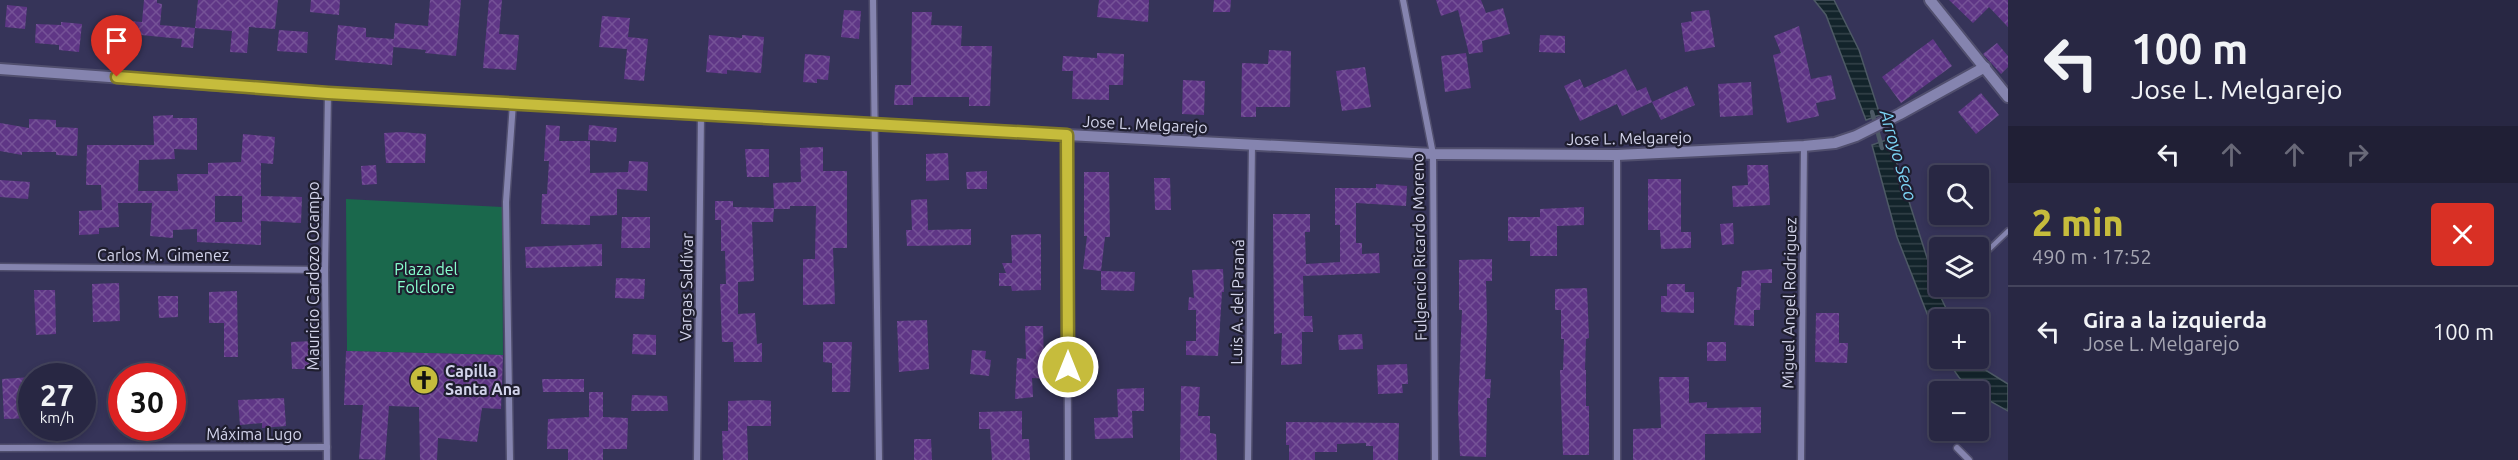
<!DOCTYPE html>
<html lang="es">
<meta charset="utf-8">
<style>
:root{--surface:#282743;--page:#302f4a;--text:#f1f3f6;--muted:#a5a5b2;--line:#44445c;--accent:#c6bc3c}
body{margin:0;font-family:Ubuntu,sans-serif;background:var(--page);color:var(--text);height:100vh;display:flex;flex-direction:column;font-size:22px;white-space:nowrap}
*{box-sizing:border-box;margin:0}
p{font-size:20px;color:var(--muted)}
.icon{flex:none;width:33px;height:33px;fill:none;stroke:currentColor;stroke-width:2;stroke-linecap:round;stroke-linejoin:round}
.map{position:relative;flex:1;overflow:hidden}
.details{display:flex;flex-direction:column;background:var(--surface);width:510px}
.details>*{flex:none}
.hud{background:#282743;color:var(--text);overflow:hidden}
.fabs{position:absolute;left:1929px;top:165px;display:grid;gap:12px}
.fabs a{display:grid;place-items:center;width:60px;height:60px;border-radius:6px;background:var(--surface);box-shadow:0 3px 9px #0003,0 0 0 2px var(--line);font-size:30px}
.speed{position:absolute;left:18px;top:363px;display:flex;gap:12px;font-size:30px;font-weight:700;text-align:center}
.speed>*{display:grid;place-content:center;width:78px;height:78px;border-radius:50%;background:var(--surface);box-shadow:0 3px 9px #0003,0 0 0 2px var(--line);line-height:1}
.speed small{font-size:15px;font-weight:400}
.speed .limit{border:9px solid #d22;background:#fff;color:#111}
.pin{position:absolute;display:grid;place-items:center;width:51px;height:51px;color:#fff;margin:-62px -26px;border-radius:50% 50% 50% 0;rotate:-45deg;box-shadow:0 0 6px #0007}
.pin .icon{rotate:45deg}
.me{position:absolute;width:66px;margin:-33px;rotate:0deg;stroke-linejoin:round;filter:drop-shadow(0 0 4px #0008)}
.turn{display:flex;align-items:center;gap:21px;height:126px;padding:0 24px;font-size:27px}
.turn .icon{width:78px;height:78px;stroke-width:2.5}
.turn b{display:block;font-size:42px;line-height:51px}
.lanes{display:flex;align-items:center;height:57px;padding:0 24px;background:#0003;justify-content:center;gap:30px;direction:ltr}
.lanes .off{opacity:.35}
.round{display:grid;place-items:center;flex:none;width:63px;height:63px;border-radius:6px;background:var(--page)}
.head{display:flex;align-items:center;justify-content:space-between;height:102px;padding:0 24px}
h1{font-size:36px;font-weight:800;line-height:45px;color:var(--accent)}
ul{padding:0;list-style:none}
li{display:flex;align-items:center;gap:18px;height:90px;padding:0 24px;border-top:2px solid var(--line)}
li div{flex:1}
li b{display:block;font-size:22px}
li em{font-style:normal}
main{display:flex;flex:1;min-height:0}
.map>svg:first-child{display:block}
</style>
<main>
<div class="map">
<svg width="2008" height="460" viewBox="0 0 2008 460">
<defs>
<pattern id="water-rules" width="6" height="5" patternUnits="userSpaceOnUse" patternTransform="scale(1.5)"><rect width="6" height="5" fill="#13242b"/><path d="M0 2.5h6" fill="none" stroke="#34434a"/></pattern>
<pattern id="building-cross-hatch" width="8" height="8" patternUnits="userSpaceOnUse" patternTransform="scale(1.5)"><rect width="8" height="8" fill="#5f3686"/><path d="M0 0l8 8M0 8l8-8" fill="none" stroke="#755297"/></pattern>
</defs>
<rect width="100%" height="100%" fill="#363459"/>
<!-- park -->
<path fill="#1a684c" d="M346 199 502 207 503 355 347 351Z"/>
<!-- water -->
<g fill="url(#water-rules)" stroke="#4d5965" stroke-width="1.5">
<path d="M1814 0H1834L1859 50 1880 115 1866 120 1826 15Z"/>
<path d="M1889 139 1937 289 1951 319 1940 320 1939 344 1897 237 1872 145Z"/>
<path d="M1947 359H1974L1982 368 2008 384V411L1979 395 1978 392C1964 389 1954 370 1947 359Z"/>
</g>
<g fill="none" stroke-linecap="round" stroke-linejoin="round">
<!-- stream -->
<path stroke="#4d5965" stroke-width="4.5" d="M1872 112 1882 148"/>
</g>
<!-- building -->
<g fill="url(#building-cross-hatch)" fill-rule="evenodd">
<path d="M144 0H157V3L162 4 160 25 195 28 193 48 181 47 182 39 141 35 140 51 112 49 115 20 142 22Z"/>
<path d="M198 0H278L275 29 249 27 247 53 230 52 232 31 195 28Z"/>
<path d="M311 0H340L339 15 310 12Z"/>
<path d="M430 0H461L456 56 425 53 426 50 393 47 395 23 428 26Z"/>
<path d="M489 0H502L499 34 519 35 516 70 483 68Z"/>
<path d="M1099 0H1149L1148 22 1097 17Z"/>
<path d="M1214 0H1231L1230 12H1213Z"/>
<path d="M1436 0H1481L1486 13 1503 8 1510 34 1482 41 1483 52 1469 54 1458 10 1441 16Z"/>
<path d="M1949 0H2008V27L1989 7 1973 23Z"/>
<path d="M7 5 27 7 25 29 5 27Z"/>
<path d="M844 10 861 11 859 39 841 37Z"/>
<path d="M1709 10 1715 47 1685 52 1681 23 1692 21 1691 12Z"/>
<path d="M912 12H932L931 25 962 26 961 46H992L990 106H969V97H913V105H894L895 85H911Z"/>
<path d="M602 16 630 18 628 37 648 39 644 81 624 79 627 49 599 47Z"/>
<path d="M61 22 82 24 79 52 59 50V45L35 43 36 24 61 25Z"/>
<path d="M338 25 366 28V37L394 39 392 65 335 60Z"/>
<path d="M1799 26 1811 79 1831 75 1836 99 1816 103 1819 116 1787 123 1773 55 1781 53 1774 36Z"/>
<path d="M279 30 308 32 307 53 277 51Z"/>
<path d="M709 35 742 38V35L764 37 761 73 727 70V74L706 72Z"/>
<path d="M1540 35 1565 36V53L1539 52Z"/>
<path d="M1933 39 1952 66 1901 103 1882 77Z"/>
<path d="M1997 43 2008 56V67L2001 74 1983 54Z"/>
<path d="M1269 50 1291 51 1290 107H1256V117H1241L1242 63 1268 64Z"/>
<path d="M1097 53 1124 54 1123 85H1109V100L1072 99 1073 71H1062L1063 56 1097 58Z"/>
<path d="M1466 53 1471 88 1445 92 1441 56Z"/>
<path d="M805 54 830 56 828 80 817 79V83L803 82Z"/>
<path d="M1365 67 1371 107 1342 111 1336 71Z"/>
<path d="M1626 69 1637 91 1646 87 1652 102 1622 116 1617 104 1580 121 1564 86 1580 79 1584 88Z"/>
<path d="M1183 80 1205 81 1204 115 1182 114Z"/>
<path d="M1751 82 1753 115 1720 117 1718 84Z"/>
<path d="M1687 86 1695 105 1661 120 1652 102Z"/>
<path d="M1981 93 1999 115 1976 134 1958 112Z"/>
<path d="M173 115V118H197V150L174 149 175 159 139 160 138 191H178L177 174H208V163L241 162 243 134 275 137 273 164 261 163V196L302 197 301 223 261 221V245L197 242V229L173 230V238L150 236 152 203H118L119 227 99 228V234L79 235V211L102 210 101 185H86L87 145H154L153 116ZM215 196H242V222H215Z"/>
<path d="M29 119 56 120V127L78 128 77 156 56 155V152H22V155L0 151V123L29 128Z"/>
<path d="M546 125 560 126 559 141H590V173L628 172 629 161 648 162 647 191 617 189V215L590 216V225L541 224 542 194H547L549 161H544Z"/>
<path d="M589 125 617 128 616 142 588 140Z"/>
<path d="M401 132 426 134 425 163H386L384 133Z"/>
<path d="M823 147V171H847V248H833L835 304 803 305V259H815L816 206H790V209H774L773 183 801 182 800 148Z"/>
<path d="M745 149H769V177H747Z"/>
<path d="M948 153 949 180 926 181V154Z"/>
<path d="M376 165 377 184 362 185 361 166Z"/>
<path d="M1747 165H1768L1770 205 1733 207 1732 186 1748 185Z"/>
<path d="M987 171V189H967L966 172Z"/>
<path d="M1084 172H1109L1110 237H1105L1101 271 1083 269 1087 236H1084Z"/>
<path d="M1154 178H1170L1171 210H1155Z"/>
<path d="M1648 179H1681V232H1691V248L1661 249 1660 230H1648Z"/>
<path d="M0 180 30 182 28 199 0 197Z"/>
<path d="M1376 184 1407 186 1406 206 1356 203V243H1362V254L1379 253 1380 273 1303 276 1304 316H1312L1313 332H1302V364L1281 365 1282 333 1274 334 1273 214H1310V232H1305L1306 264 1340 262V225H1335V188H1376Z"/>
<path d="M927 199 928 230 971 229V245L907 246 906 230H912L911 200Z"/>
<path d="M715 201H733V207L774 208 773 222H752L754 281 738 282V314L755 313 757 344 762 343V362H734L733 342H722L720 284H726L725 251H721V220H715Z"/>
<path d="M1584 207V225L1557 226V256H1530V241H1508V217H1540V209Z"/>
<path d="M622 217H650V248H621Z"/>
<path d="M1733 223 1734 244 1722 245 1720 224Z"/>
<path d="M1041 234V290L1012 291 1011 286H999V273H1006L1002 263H1012L1011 235Z"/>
<path d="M602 244V266L526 268 525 247Z"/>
<path d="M1492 259V281H1486L1487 320 1485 379H1491L1490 398H1487L1486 457 1460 456 1458 408 1462 310H1459V260Z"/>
<path d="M1223 269 1224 292H1222L1218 356 1186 355V341H1196V310H1188L1189 297 1194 298 1192 270Z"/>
<path d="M1772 269V283H1761L1760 310H1754V326L1734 325 1737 287H1741L1742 271Z"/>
<path d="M1101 271 1135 272 1134 291 1101 290Z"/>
<path d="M616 278 645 279 644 299 615 298Z"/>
<path d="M119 283 120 321 93 322 92 284Z"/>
<path d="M1667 284H1685V292H1694V313L1661 312V296H1667Z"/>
<path d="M1587 288 1589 338 1586 339 1585 370H1586V406H1589V455H1563L1560 370H1563L1564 339H1561V310H1555V289Z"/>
<path d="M34 290H55L56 334 36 335Z"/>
<path d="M237 291 238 357H224V323H209V292Z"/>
<path d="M158 296H178V317L159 318Z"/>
<path d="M1816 313H1839V343H1848L1847 363 1815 362Z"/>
<path d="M927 320 929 369 899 372 897 321Z"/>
<path d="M1025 326H1043L1044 361 1053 362 1052 379 1032 378 1033 397 1015 399 1017 358 1026 359Z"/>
<path d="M633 334 656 335V355L632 354Z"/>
<path d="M1362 334 1363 349 1339 350 1338 335Z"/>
<path d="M315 341V369H292L291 342Z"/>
<path d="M823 342H852L850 392H832V363L823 362Z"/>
<rect x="1707" y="342" width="19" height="19"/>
<path d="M972 350 986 351 985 359 991 360 989 376 970 374Z"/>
<path d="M346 351 503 355 501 409 482 408 477 442 438 438 437 460H420L419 407 389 406 385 460 359 459 363 405H344Z"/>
<path d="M1407 364 1408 384H1402L1403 393 1378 394 1377 365Z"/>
<path d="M32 377V418L4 419 2 379Z"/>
<path d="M1659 377H1689V403L1707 402V408L1761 407V433L1705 434V460H1633V429L1661 428Z"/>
<path d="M542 379H584V392H543Z"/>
<path d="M1181 386 1200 387 1198 416H1210V433L1216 434 1217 460H1180Z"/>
<path d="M1144 388V411H1132L1133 438 1095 439 1094 418 1118 417 1117 389Z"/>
<path d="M589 392H603V417L628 418 627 449H603V460H568V449H547L548 419 589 417Z"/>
<path d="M632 395 667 396 668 411H631Z"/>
<path d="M284 398 286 426 262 428V423L240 425 238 400Z"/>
<path d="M759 400 771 401V426H747L748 460H723L722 431H728V401Z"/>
<path d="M1022 411V439H1029L1030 460H992L990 429H979V412Z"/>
<path d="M1286 422 1399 423 1398 460H1373V446H1366V443L1337 444V452H1315V460H1289V445H1286Z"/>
<path d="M914 439H931L932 460H914Z"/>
</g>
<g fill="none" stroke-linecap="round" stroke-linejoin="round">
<!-- service casing -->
<g stroke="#514f6e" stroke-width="8">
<path id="service" d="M1978 260 2008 231"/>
</g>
<!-- minor casing -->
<g stroke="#514f6e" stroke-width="9">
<g id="minor">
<path d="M873 0 879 460"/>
<path d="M1403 0 1433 154 1435 460"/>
<path d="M1067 135 1068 460"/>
<path d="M0 267 325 270"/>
<path d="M0 448 327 447"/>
<path d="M1957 448 1969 460"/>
<path d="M327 460 325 270 328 93"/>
<path d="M510 460 506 202 513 103"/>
<path d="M697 460 701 115"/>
<path d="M1248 460 1252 144"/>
<path d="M1617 460V155"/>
<path d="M1801 460 1804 146"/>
</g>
</g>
<!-- tertiary casing -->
<g stroke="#514f6e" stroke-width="14">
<g id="tertiary">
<path d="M1930 0 2008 97"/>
<path d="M0 69 328 93 1067 135 1433 154 1617 155 1804 146 1835 143 1856 136 1900 114 1985 67"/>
</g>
</g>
<!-- service -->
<use href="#service" stroke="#8584af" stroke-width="4.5"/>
<!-- minor -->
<use href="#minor" stroke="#8584af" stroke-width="6"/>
<!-- tertiary -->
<use href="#tertiary" stroke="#8584af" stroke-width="10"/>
</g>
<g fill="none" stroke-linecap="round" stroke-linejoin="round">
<!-- route casing -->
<g stroke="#817a27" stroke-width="15">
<path id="route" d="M117 77 328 93 1067 135 1068 367"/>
</g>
<!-- route -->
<use href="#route" stroke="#c6bc3c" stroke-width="10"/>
</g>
<!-- icons -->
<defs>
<g id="church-disc" transform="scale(1.5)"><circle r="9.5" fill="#c6bc3c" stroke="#1f1e2f"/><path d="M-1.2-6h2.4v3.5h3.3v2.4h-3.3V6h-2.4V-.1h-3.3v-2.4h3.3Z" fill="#111"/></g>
</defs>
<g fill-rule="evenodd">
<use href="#church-disc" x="424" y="380"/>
</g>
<g text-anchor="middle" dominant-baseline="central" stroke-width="4.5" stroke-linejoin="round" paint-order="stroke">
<!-- street labels -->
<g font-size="16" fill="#d3d4eb" stroke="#1f1e2f">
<text transform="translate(1145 124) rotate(3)">Jose L. Melgarejo</text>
<text transform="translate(1629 138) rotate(-1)">Jose L. Melgarejo</text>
<text transform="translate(1419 247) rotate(-91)">Fulgencio Ricardo Moreno</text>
<text x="163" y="255">Carlos M. Gimenez</text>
<text transform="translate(313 276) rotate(-90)">Mauricio Cardozo Ocampo</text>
<text transform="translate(686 287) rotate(-89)">Vargas Saldívar</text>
<text transform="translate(1237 302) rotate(-89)">Luis A. del Paraná</text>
<text transform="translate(1789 303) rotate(-89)">Miguel Angel Rodriguez</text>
<text x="254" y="434">Máxima Lugo</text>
</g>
<!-- park labels -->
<g font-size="16" fill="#87fecd" stroke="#1f1e2f">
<text x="426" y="269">Plaza del<tspan x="426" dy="18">Folclore</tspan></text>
</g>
<!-- poi labels -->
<g font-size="16" font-weight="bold" fill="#d3d4eb" stroke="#1f1e2f" text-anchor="start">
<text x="445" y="371">Capilla<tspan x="445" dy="18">Santa Ana</tspan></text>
</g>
<!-- water labels -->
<g font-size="18" font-style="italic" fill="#7cd4f5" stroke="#1f1e2f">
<text transform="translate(1899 155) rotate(74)">Arroyo Seco</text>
</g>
</g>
</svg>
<div class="fabs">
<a><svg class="icon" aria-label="search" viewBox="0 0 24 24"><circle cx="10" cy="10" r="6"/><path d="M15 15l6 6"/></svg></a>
<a><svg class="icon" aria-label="layers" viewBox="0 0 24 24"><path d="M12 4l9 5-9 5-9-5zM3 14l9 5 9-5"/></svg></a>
<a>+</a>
<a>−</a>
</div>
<div class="speed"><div>27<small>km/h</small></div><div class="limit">30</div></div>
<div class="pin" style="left:117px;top:77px;background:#d93025"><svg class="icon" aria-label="arrive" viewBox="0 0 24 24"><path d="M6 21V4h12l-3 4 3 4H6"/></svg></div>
<svg class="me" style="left:1068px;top:367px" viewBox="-20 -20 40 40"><circle r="17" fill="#c6bc3c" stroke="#fff" stroke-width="3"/><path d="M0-11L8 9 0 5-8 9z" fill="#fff"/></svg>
</div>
<section class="details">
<div class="hud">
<div class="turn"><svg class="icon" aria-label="left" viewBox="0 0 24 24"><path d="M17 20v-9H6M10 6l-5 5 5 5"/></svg><div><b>100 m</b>Jose L. Melgarejo</div></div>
<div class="lanes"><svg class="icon" aria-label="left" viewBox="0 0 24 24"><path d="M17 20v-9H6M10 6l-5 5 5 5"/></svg><svg class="icon off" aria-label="ahead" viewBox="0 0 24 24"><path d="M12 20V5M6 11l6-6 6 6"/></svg><svg class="icon off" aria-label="ahead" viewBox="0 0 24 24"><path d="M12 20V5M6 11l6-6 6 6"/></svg><svg class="icon off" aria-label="right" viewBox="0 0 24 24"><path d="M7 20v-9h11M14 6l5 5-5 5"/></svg></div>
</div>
<div class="head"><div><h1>2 min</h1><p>490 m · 17:52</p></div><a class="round" style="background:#d93025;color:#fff"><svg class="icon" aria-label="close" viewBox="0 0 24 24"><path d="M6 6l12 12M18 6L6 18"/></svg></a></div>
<ul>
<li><svg class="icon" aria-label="left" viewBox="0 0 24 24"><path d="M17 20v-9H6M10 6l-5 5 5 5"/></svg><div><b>Gira a la izquierda</b><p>Jose L. Melgarejo</p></div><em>100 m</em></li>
</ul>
</section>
</main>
